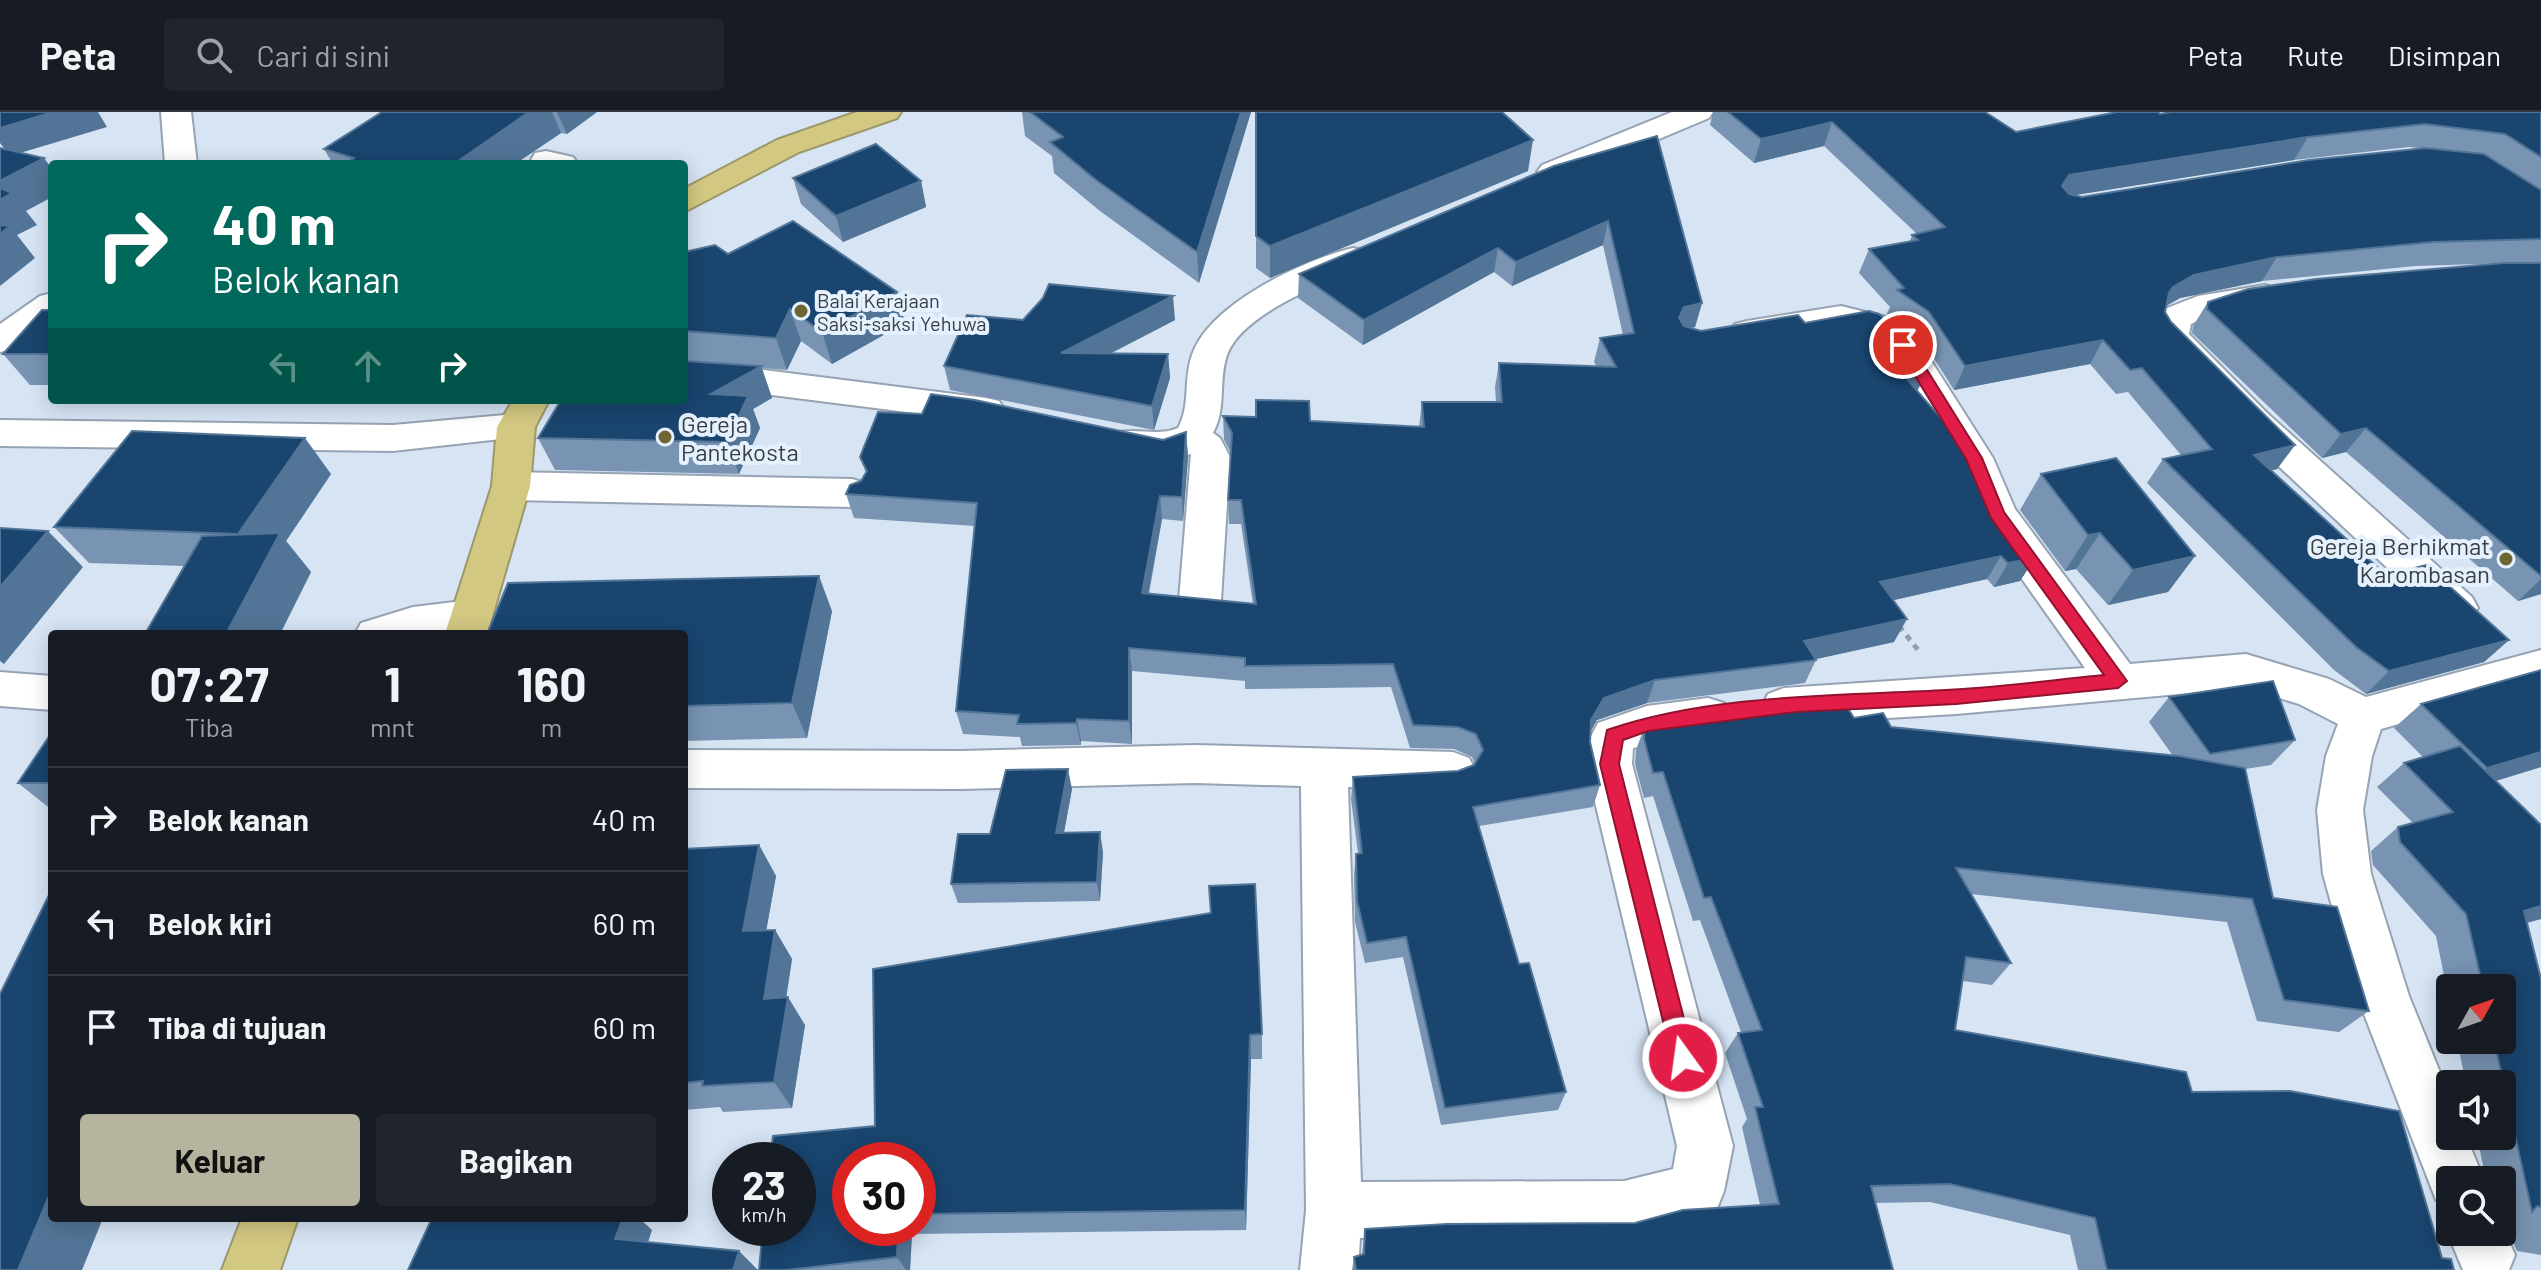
<!DOCTYPE html>
<html lang="id">
<style>
:root{--surface:#171b24;--page:#20242c;--text:#f1f3f6;--muted:#9ea1a6;--line:#363941;--accent:#b6b49e}
body{margin:0;font-family:Barlow,sans-serif;background:var(--page);color:var(--text);height:100vh;display:flex;flex-direction:column;font-size:30px;white-space:nowrap}
*{box-sizing:border-box;margin:0}
p{font-size:26px;color:var(--muted)}
.icon{flex:none;width:44px;height:44px;fill:none;stroke:currentColor;stroke-width:2;stroke-linecap:round;stroke-linejoin:round}
.map{position:relative;flex:1;overflow:hidden}
.side{position:absolute;left:48px;top:518px;width:640px;height:592px;display:flex;flex-direction:column;background:var(--surface);border-radius:8px;box-shadow:0 4px 20px #0003}
.side>*{flex:none}
.banner{position:absolute;left:48px;top:48px;width:640px;height:244px;border-radius:8px;box-shadow:0 4px 20px #0003;background:#00695c;color:#fff;overflow:hidden}
.needle{width:52px;rotate:50deg}
.fabs{position:absolute;left:2436px;top:862px;display:grid;gap:16px}
.fabs a{display:grid;place-items:center;width:80px;height:80px;border-radius:8px;background:var(--surface);box-shadow:0 4px 20px #0003;font-size:40px}
.speed{position:absolute;left:712px;top:1030px;display:flex;gap:16px;font-size:40px;font-weight:700;text-align:center}
.speed>*{display:grid;place-content:center;width:104px;height:104px;border-radius:50%;background:var(--surface);box-shadow:0 4px 20px #0003;line-height:1}
.speed small{font-size:20px;font-weight:400}
.speed .limit{border:12px solid #d22;background:#fff;color:#111}
.pin{position:absolute;display:grid;place-items:center;width:68px;height:68px;color:#fff;margin:-34px;border:4px solid #fff;border-radius:50%;box-shadow:0 2px 8px #0007}
.me{position:absolute;width:88px;margin:-44px;rotate:346deg;stroke-linejoin:round;filter:drop-shadow(0 0 6px #0008)}
.turn{display:flex;align-items:center;gap:28px;height:168px;padding:0 32px;font-size:36px}
.turn .icon{width:104px;height:104px;stroke-width:2.5}
.turn b{display:block;font-size:56px;line-height:68px}
.lanes{display:flex;align-items:center;height:76px;padding:0 32px;background:#0003;justify-content:center;gap:40px;direction:ltr}
.lanes .off{opacity:.35}
.eta{display:flex;justify-content:space-evenly;align-items:center;height:136px;text-align:center}
.eta b{font-size:48px;font-weight:700;line-height:56px}
.cta{display:flex;gap:16px;margin-top:auto;padding:16px 32px}
.cta a{flex:1;height:92px;border-radius:8px;background:var(--accent);color:#111;font-size:32px;font-weight:700;line-height:92px;text-align:center}
.cta a+a{background:var(--page);color:var(--text)}
ul{padding:0;list-style:none}
li{display:flex;align-items:center;gap:24px;height:104px;padding:0 32px;border-top:2px solid var(--line)}
li div{flex:1}
li b{display:block;font-size:30px}
li em{font-style:normal}
header{display:flex;align-items:center;gap:48px;box-sizing:border-box;height:112px;padding:0 40px;background:var(--surface);border-bottom:2px solid var(--line)}
header strong{font-size:38px}
nav{display:flex;gap:44px;margin-inline-start:auto;font-size:28px}
.search{width:560px;height:72px;background:var(--page);display:flex;align-items:center;gap:20px;box-sizing:border-box;padding:0 28px;border-radius:8px;color:var(--muted);font-size:30px}
.map>svg:first-child{display:block}
</style>
<header>
<strong>Peta</strong>
<div class="search"><svg class="icon" aria-label="search" viewBox="0 0 24 24"><circle cx="10" cy="10" r="6"/><path d="M15 15l6 6"/></svg>Cari di sini</div>
<nav><a>Peta</a><a>Rute</a><a>Disimpan</a></nav>
</header>
<div class="map">
<svg width="2541" height="1158" viewBox="0 0 2541 1158">
<rect width="100%" height="100%" fill="#d6e4f4"/>
<g fill="none" stroke-linecap="round" stroke-linejoin="round">
<!-- minor casing -->
<g stroke="#95a3b2" stroke-width="4">
<g id="minor">
<path d="M161 0H191L197 52H165Z"/>
<path d="M1672 0H1713L1709 6 1564 67H1542L1537 60 1542 53Z"/>
<path d="M546 39 573 45 578 52H533L531 48 535 41Z"/>
<path d="M1353 136 1365 139 1370 146 1365 153C1327 170 1242 201 1227 243 1218 269 1227 295 1213 321L1220 326 1230 345 1221 488 1215 499 1200 504 1185 499 1179 488 1191 342 1166 349 1115 339 1109 330 1115 321C1137 315 1156 325 1178 316 1191 292 1183 268 1192 243 1209 192 1303 148 1353 136Z"/>
<path d="M2265 173 2277 177 2282 184 2277 191 2207 204 2191 212 2189 222 2267 301 2472 485 2478 496 2472 507 2457 512 2442 507 2241 319 2153 224 2162 198 2198 184Z"/>
<path d="M52 181V208L13 237 0 240V212L40 184Z"/>
<path d="M1841 194 1894 207 1916 225 1993 346 2015 397 2130 552 2246 542 2329 567 2366 585 2541 538V572L2381 617 2372 644 2363 698 2371 762 2409 884 2450 985V1024H2466L2484 1068H2450V1094L2436 1088 2357 884 2323 762 2317 698 2326 644 2338 612 2299 592 2246 576 1956 602 1784 612 1768 606 1762 594 1768 582 1784 576 2085 556 1983 412 1955 346 1890 240 1870 223 1841 216 1747 231 1735 228 1729 220 1735 212 1747 209Z"/>
<path d="M684 253 764 258 986 286 999 289 1005 298 999 307 986 310 764 282 684 277Z"/>
<path d="M516 302 529 306 535 315 529 324 393 339 0 334V308L393 313Z"/>
<path d="M511 360 852 367 866 371 872 381 866 391 852 395 511 388 497 384 492 374 497 364Z"/>
<path d="M471 488 486 493 492 504 486 515 454 522H355L361 511 413 495Z"/>
<path d="M0 560 52 564V598L0 594Z"/>
<path d="M1708 586 1724 591 1730 604 1724 617 1633 636 1632 652 1733 1034 1724 1079 1716 1099 1624 1125 1360 1126 1358 1158H1300L1306 1098 1301 674 1195 671 961 677 684 676V638L961 639 1195 633 1453 640 1469 646 1476 659 1469 672 1453 678 1348 675 1361 1070 1624 1069 1673 1057 1677 1034 1586 652 1587 632 1598 611 1647 594Z"/>
<path d="M2502 1113 2515 1143 2509 1158H2463L2447 1120 2450 1114V1120H2502Z"/>
</g>
</g>
<!-- highway casing -->
<g stroke="#9d986c" stroke-width="4">
<g id="highway">
<path d="M857 0H901L897 6 799 40 684 100V77L777 28Z"/>
<path d="M513 288H549L535 315 530 374 487 522H445L492 374 497 315Z"/>
<path d="M242 1106H298L280 1158H222Z"/>
</g>
</g>
<!-- path -->
<path stroke="#939da9" stroke-width="5" stroke-dasharray="6 6" stroke-linecap="butt" d="M1899 514 1918 538"/>
<!-- minor -->
<use href="#minor" fill="#fff" fill-rule="evenodd"/>
<!-- highway -->
<use href="#highway" fill="#d3c882" fill-rule="evenodd"/>
</g>
<!-- wall -->
<g fill="#7894b2" fill-rule="evenodd">
<path d="M382 0H597L567 22 561 21 515 52H333L324 37Z"/>
<path d="M1022 0H1251L1199 171 1100 99 1054 61 1052 44 1025 24Z"/>
<path d="M1256 0 1528 59 1270 166 1256 156Z"/>
<path d="M1713 0H1985L2016 20 2160 2 2541 0V150L2415 154 2262 169 2180 186 2166 194 2165 200 2171 210 2295 333 2277 357 2271 358 2386 463 2509 528 2484 550 2366 582 2334 558 2147 371 2163 347 2181 343 2128 280 2116 282 2090 252 1954 278 1919 223 1887 202 1890 195 1859 161 1869 137 1910 129 1912 123 1917 122 1824 34 1754 51 1710 13ZM2409 35 2419 36 2082 85 2074 83 2294 48Z"/>
<path d="M1554 54 1702 191 1695 215 1691 216 1701 219 1805 211 1926 261 1917 280 2035 446 2020 469 1994 475 1987 467 1893 488 1894 530 1815 547 1816 548 1805 571 1647 591 1597 608 1590 620V630L1600 673 1593 695 1479 714 1519 852 1566 980 1558 998 1441 1013 1403 845 1365 851 1355 810 1354 763 1356 742 1358 741 1351 687 1353 665 1458 659 1475 652 1472 645 1454 637 1410 636 1391 575 1245 577V569L1132 559V632L1081 629V633L1022 634 1020 625 963 622 956 599 975 414 854 406 846 382 861 369 866 361 860 345 1163 328 1186 320 1188 345 1183 409 1162 407 1149 482 1253 492 1241 412H1229L1228 388 1231 341 1224 328 1223 304 1419 315 1422 290H1496L1495 275 1499 251 1597 255 1594 250 1600 226 1623 223 1603 133 1512 174 1494 160 1363 233 1298 186 1299 162Z"/>
<path d="M793 66 921 69 926 95 843 130 801 92Z"/>
<path d="M684 140 728 142 897 180 905 211 832 252 801 229 787 258 762 256 772 286 753 297 760 316 739 362 555 358 538 326 684 288Z"/>
<path d="M2541 151V482L2518 489 2346 340 2322 346 2192 221 2193 214 2208 190Z"/>
<path d="M1043 186 1175 208 1110 242H1168L1170 266 1154 318 950 278 944 254 1023 208Z"/>
<path d="M52 198V273H30L3 242Z"/>
<path d="M331 362 286 429 311 460 280 522H145L184 454 89 451 54 415Z"/>
<path d="M2041 362 2195 444 2168 480 2108 493 2076 457 2065 459 2020 398Z"/>
<path d="M832 499 807 626 684 629V522Z"/>
<path d="M2169 585 2295 628 2271 653 2245 657 2273 786 2369 899 2339 920 2257 909 2227 810 1971 782 2011 851 1992 873 1963 869 1955 918 2192 980 2442 1146 2454 1158H2078L2070 1123 1930 1090 1875 1091 1893 1158H1352L1354 1145 1362 1143 1365 1117 1635 1111 1760 1093 1742 1015 1747 1007 1725 941 1738 921 1741 920 1700 808 1693 809 1653 684 1644 686 1635 652 1636 638 1645 613 1854 606 1891 615 2173 644 2149 610Z"/>
<path d="M2421 592 2541 655 2496 669 2527 811 2541 867V1143L2517 1139 2505 1113 2502 1114V1068H2486L2477 1024H2502V972H2466L2457 928H2502V876H2450V893L2436 824 2373 753 2371 739 2398 715 2413 711 2377 675 2404 651 2423 645 2394 616Z"/>
<path d="M52 620V698L18 671Z"/>
<path d="M1072 677 1064 721 1103 740 1100 789 958 791 951 772 990 722Z"/>
<path d="M759 733 776 764 766 818H775L792 847 786 885 805 913 792 996 723 1000 720 995 684 998V737Z"/>
<path d="M1210 801 1262 922V947H1251L1246 1118 912 1122 910 1158H759L875 1014ZM918 1048V1116H850Z"/>
</g>
<!-- shaded-wall -->
<g fill="#527597">
<path d="M53 0H98L107 15 10 44 0 31V16Z"/>
<path d="M529 0H552L561 21 515 52H454Z"/>
<path d="M557 0H597L567 22Z"/>
<path d="M1241 0H1251L1199 171 1197 140Z"/>
<path d="M1832 10 1824 34 1754 51 1761 27Z"/>
<path d="M2308 25 2294 48 2057 86 2051 98 2069 63Z"/>
<path d="M1533 28 1528 59 1270 166V134Z"/>
<path d="M44 46 52 57V85L26 99 37 113 17 123 35 146 0 174V69Z"/>
<path d="M921 69 926 95 843 130 836 104Z"/>
<path d="M1608 109 1603 133 1512 174 1516 150Z"/>
<path d="M1498 136 1494 160 1363 233 1364 208Z"/>
<path d="M2277 145 2262 169 2180 186 2159 198 2173 175 2194 163Z"/>
<path d="M897 180 905 211 832 252 822 220Z"/>
<path d="M1173 184 1175 208 1064 265 1061 241Z"/>
<path d="M1702 191 1695 215 1677 219 1679 206 1684 195Z"/>
<path d="M790 197 801 229 787 258 776 226Z"/>
<path d="M2103 228 2090 252 1954 278 1965 254Z"/>
<path d="M1168 242 1170 266 1154 318 1152 294Z"/>
<path d="M761 254 772 286 753 297 760 316 739 362 727 330 711 282Z"/>
<path d="M1926 261 1914 285 1905 265Z"/>
<path d="M2366 316 2346 340 2322 346 2341 322Z"/>
<path d="M1186 320 1188 345 1183 409 1182 385Z"/>
<path d="M305 326 331 362 286 429 311 460 280 522H226L238 422Z"/>
<path d="M2295 333 2277 357 2237 367 2254 343Z"/>
<path d="M1160 384 1162 407 1144 504 1142 481Z"/>
<path d="M48 419 83 455 4 552 0 549V475Z"/>
<path d="M2100 421 2076 457 2065 459 2088 423Z"/>
<path d="M2001 444 1987 467 1868 494 1880 470Z"/>
<path d="M2195 444 2168 480 2108 493 2133 458Z"/>
<path d="M2035 446 2020 469 1994 475 2008 451Z"/>
<path d="M819 464 832 499 807 626 792 591Z"/>
<path d="M2541 467V482L2518 489Z"/>
<path d="M1907 507 1894 530 1803 550 1804 529Z"/>
<path d="M2509 528 2484 550 2366 582 2389 559Z"/>
<path d="M1129 536 1132 559V632L1129 609Z"/>
<path d="M1655 568 1647 591 1597 608 1584 631 1591 608 1604 586Z"/>
<path d="M1077 607 1081 629V633L1076 611Z"/>
<path d="M2541 640V655L2459 680 2487 656Z"/>
<path d="M1068 657 1072 677 1060 741 1056 721Z"/>
<path d="M1100 720 1103 740 1100 789 1097 770Z"/>
<path d="M759 733 776 764 761 848 743 819Z"/>
<path d="M2541 794V807L2492 821 2524 799Z"/>
<path d="M775 818 792 847 782 914 764 887Z"/>
<path d="M788 885 805 913 792 996 774 970Z"/>
<path d="M1250 923 1251 947 1246 1118 1245 1098Z"/>
<path d="M52 1077V1106H103L82 1158H18Z"/>
<path d="M623 1106H639L652 1118 642 1149 615 1127Z"/>
<path d="M898 1116H908L912 1122 910 1158H906L897 1145Z"/>
<path d="M739 1139 758 1158H733Z"/>
</g>
<!-- building -->
<g fill="#19456f" stroke="#527597" stroke-width="2">
<path d="M0 0H53L0 16Z"/>
<path d="M382 0H529L454 52H345L354 46 324 37Z"/>
<path d="M1030 0H1241L1197 140 1096 68 1050 30 1063 25Z"/>
<path d="M1256 0H1502L1533 28 1270 134 1256 124Z"/>
<path d="M1728 0H1985L2016 20 2117 0H2158L2160 2 2171 0H2541V45L2505 22 2425 12 2308 25 2069 63 2062 74 2069 82 2082 85 2309 48 2426 36 2484 42 2541 78V127L2433 130 2277 145 2194 163 2173 175 2169 181 2165 200 2171 210 2295 333 2254 343 2386 463 2426 453 2509 528 2389 559 2356 535 2163 347 2212 337 2142 256 2130 258 2103 228 1965 254 1929 200 1897 178 1904 176 1869 137 1918 128 1912 123 1945 115 1832 10 1761 27Z"/>
<path d="M1657 24 1702 191 1684 195 1679 206 1684 214 1701 219 1798 203 1805 211 1869 199 1879 202 1898 218 1926 261 1905 265 1974 344 1994 390 2035 446 2008 451 2001 444 1880 470 1907 507 1804 529 1816 548 1655 568 1604 586 1591 608 1590 630 1600 673 1473 695 1519 852 1529 851 1566 980 1445 996 1406 825 1367 831 1357 789 1356 742 1362 741 1353 665 1458 659 1474 653 1483 638 1476 622 1458 615 1413 613 1393 552 1245 554V546L1129 536V609L1077 607 1076 611 1017 612 1019 603 956 599 977 391 846 382 850 373 861 369 867 359 860 345 878 300 922 302 931 282 975 288 1163 328 1186 320 1182 385 1160 384 1142 481 1256 492 1241 388H1228L1232 321 1223 304 1256 305V288L1309 289 1310 309 1424 315 1422 290H1502L1499 251 1616 255 1600 226 1634 221 1608 109 1516 150 1498 136 1364 208 1299 162 1554 54Z"/>
<path d="M876 32 921 69 836 104 793 66Z"/>
<path d="M0 36 44 46 0 69Z"/>
<path d="M0 76 12 81 0 88Z"/>
<path d="M793 109 897 180 822 220 790 197 776 226 684 219V140L715 133 728 142Z"/>
<path d="M0 113 10 114 0 122Z"/>
<path d="M2504 151H2541V464L2366 316 2341 322 2207 197 2208 190 2248 177 2316 167Z"/>
<path d="M1049 172 1173 184 1061 241 1168 242 1152 294 944 254 967 203 1023 208 1043 186Z"/>
<path d="M42 198H52V242H3Z"/>
<path d="M684 249 761 254 711 282 748 284 727 330 538 326 561 288H684Z"/>
<path d="M132 319 305 326 238 422 54 415Z"/>
<path d="M2116 346 2195 444 2133 458 2100 421 2088 423 2041 362Z"/>
<path d="M0 416 48 419 0 475Z"/>
<path d="M280 421 226 522H145L202 424Z"/>
<path d="M819 464 792 591 684 594V522H487L508 471Z"/>
<path d="M2541 558V640L2487 656 2421 592Z"/>
<path d="M2273 569 2295 628 2210 642 2169 585Z"/>
<path d="M1842 587 1854 606 1883 601 1891 615 2179 644 2245 656 2273 786 2337 795 2369 899 2284 888 2252 787 1956 756 2011 851 1966 845 1955 918 2186 960 2192 980 2290 979 2399 999 2442 1146 2451 1147 2454 1158H2107L2095 1106 1950 1072 1871 1074 1893 1158H1356L1354 1145 1364 1142 1365 1117 1447 1112 1635 1111 1683 1098 1779 1092 1755 995H1763L1738 921 1762 918 1711 785 1704 786 1663 660 1653 661 1644 627 1645 613 1659 608Z"/>
<path d="M52 620V671H18Z"/>
<path d="M2460 634 2541 713V794L2524 799 2541 867V1095L2537 1094 2532 1100 2494 928H2502V876H2483L2466 802 2400 730 2398 715 2453 700 2404 651Z"/>
<path d="M1068 657 1056 721 1100 720 1097 770 951 772 958 722H990L1006 658Z"/>
<path d="M759 733 743 819 775 818 764 887 788 885 774 970 702 974 703 969 684 971V737Z"/>
<path d="M1255 772 1262 922 1250 923 1245 1098 918 1102V1048H850V1116H898L897 1145 787 1158H759L763 1116H798V1048H770L773 1024 875 1014 873 857 1211 801 1209 774Z"/>
<path d="M52 777V1077L18 1158H0V882Z"/>
<path d="M432 1106H623L615 1127 739 1139 733 1158H408Z"/>
</g>
<!-- route -->
<path fill="#e11d48" stroke="#92132f" stroke-width="2" d="M1898 229H1909L1982 346 2004 400 2127 569 2118 576 1956 592 1796 600 1648 619 1623 628 1619 652 1694 946 1690 953 1683 956 1675 953 1672 946 1600 652 1607 618C1711 582 1836 584 1946 578 1998 576 2051 568 2104 563L1991 406 1966 347 1896 233Z"/>
<!-- markers -->
<g fill="#6d6632" stroke="#e5f1fe" stroke-width="3">
<circle cx="801" cy="199" r="8"/>
<circle cx="665" cy="325" r="8"/>
<circle cx="2506" cy="447" r="8"/>
</g>
<g text-anchor="middle" dominant-baseline="central" stroke-width="8" stroke-linejoin="round" paint-order="stroke">
<!-- far-poi labels -->
<g font-size="20" fill="#383e44" stroke="#e5f1fe" text-anchor="start">
<text x="817" y="188">Balai Kerajaan<tspan x="817" dy="23">Saksi-saksi Yehuwa</tspan></text>
</g>
<!-- poi labels -->
<g font-size="24" fill="#383e44" stroke="#e5f1fe" text-anchor="start">
<text x="681" y="311">Gereja<tspan x="681" dy="28">Pantekosta</tspan></text>
<text x="2490" y="433" text-anchor="end">Gereja Berhikmat<tspan x="2490" dy="28">Karombasan</tspan></text>
</g>
</g>
</svg>
<div class="fabs">
<a><svg class="needle" viewBox="-14 -14 28 28"><path d="M0-13l5 13h-10z" fill="#e53935"/><path d="M0 13l5-13h-10z" fill="#9ea1a6"/></svg></a>
<a><svg class="icon" aria-label="sound" viewBox="0 0 24 24"><path d="M4 9h4l5-4v14l-5-4H4zM17 9q2 3 0 6"/></svg></a>
<a><svg class="icon" aria-label="search" viewBox="0 0 24 24"><circle cx="10" cy="10" r="6"/><path d="M15 15l6 6"/></svg></a>
</div>
<div class="speed"><div>23<small>km/h</small></div><div class="limit">30</div></div>
<div class="pin" style="left:1903px;top:233px;background:#d93025"><svg class="icon" aria-label="arrive" viewBox="0 0 24 24"><path d="M6 21V4h12l-3 4 3 4H6"/></svg></div>
<svg class="me" style="left:1683px;top:946px" viewBox="-20 -20 40 40"><circle r="17" fill="#e11d48" stroke="#fff" stroke-width="3"/><path d="M0-11L8 9 0 5-8 9z" fill="#fff"/></svg>
<div class="banner">
<div class="turn"><svg class="icon" aria-label="right" viewBox="0 0 24 24"><path d="M7 20v-9h11M14 6l5 5-5 5"/></svg><div><b>40 m</b>Belok kanan</div></div>
<div class="lanes"><svg class="icon off" aria-label="left" viewBox="0 0 24 24"><path d="M17 20v-9H6M10 6l-5 5 5 5"/></svg><svg class="icon off" aria-label="ahead" viewBox="0 0 24 24"><path d="M12 20V5M6 11l6-6 6 6"/></svg><svg class="icon" aria-label="right" viewBox="0 0 24 24"><path d="M7 20v-9h11M14 6l5 5-5 5"/></svg></div>
</div>
<section class="side">
<div class="eta">
<div><b>07:27</b><p>Tiba</p></div>
<div><b>1</b><p>mnt</p></div>
<div><b>160</b><p>m</p></div>
</div>
<ul>
<li><svg class="icon" aria-label="right" viewBox="0 0 24 24"><path d="M7 20v-9h11M14 6l5 5-5 5"/></svg><div><b>Belok kanan</b></div><em>40 m</em></li>
<li><svg class="icon" aria-label="left" viewBox="0 0 24 24"><path d="M17 20v-9H6M10 6l-5 5 5 5"/></svg><div><b>Belok kiri</b></div><em>60 m</em></li>
<li><svg class="icon" aria-label="arrive" viewBox="0 0 24 24"><path d="M6 21V4h12l-3 4 3 4H6"/></svg><div><b>Tiba di tujuan</b></div><em>60 m</em></li>
</ul>
<div class="cta"><a>Keluar</a><a>Bagikan</a></div>
</section>
</div>
